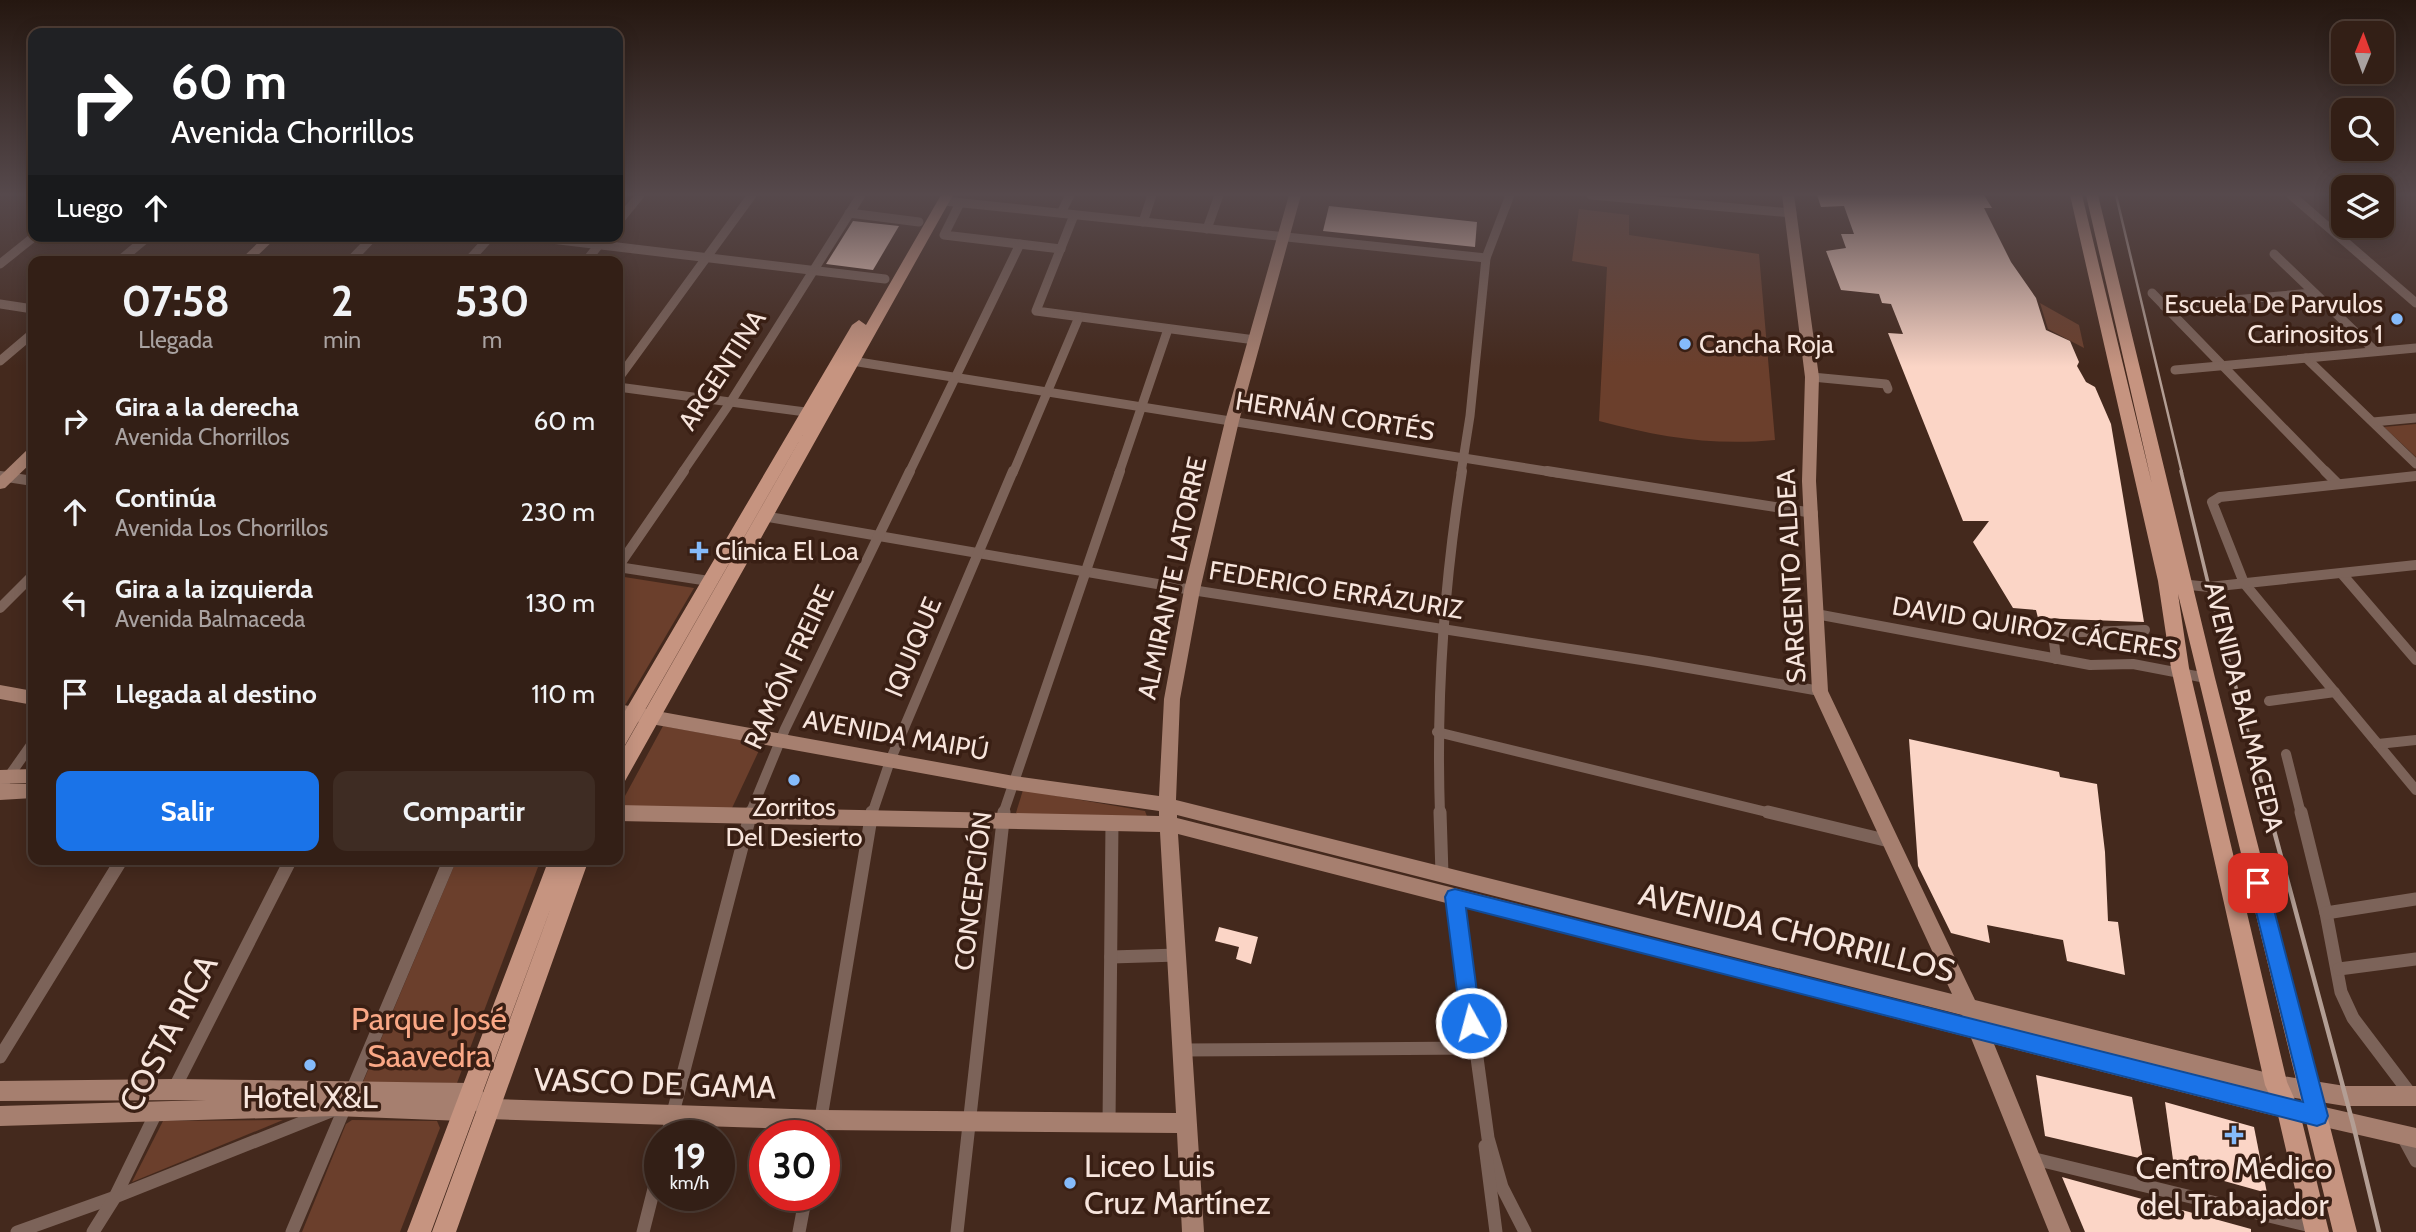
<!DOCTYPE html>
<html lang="es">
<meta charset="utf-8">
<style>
:root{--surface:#331f16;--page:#3e2c23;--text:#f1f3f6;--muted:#a9a2a1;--line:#4e3d35;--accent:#1a73e8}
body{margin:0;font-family:Cabin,sans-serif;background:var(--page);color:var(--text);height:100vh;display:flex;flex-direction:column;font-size:26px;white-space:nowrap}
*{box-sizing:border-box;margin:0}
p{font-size:23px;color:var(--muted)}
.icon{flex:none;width:38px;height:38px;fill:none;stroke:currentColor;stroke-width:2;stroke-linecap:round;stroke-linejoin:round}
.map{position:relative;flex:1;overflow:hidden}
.sheet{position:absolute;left:28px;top:256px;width:595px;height:609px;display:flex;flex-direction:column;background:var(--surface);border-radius:14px;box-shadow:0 4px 18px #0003,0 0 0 2px var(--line)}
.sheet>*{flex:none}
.hud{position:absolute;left:28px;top:28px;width:595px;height:214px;border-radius:14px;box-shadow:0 4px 18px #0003,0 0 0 2px var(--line);background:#202124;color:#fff;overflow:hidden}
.needle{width:46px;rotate:1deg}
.fabs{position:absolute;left:2331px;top:21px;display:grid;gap:14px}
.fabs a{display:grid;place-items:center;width:63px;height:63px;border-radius:14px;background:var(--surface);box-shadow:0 4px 18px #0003,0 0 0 2px var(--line);font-size:35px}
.speed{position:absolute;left:644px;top:1120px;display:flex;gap:14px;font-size:35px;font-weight:700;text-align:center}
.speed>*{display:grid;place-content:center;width:91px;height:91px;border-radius:50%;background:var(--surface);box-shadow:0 4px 18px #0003,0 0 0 2px var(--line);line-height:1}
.speed small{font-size:18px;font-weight:400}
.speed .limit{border:10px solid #d22;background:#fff;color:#111}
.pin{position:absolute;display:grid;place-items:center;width:60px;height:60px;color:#fff;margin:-30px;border-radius:14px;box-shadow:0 4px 10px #0006}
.me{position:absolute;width:77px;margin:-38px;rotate:353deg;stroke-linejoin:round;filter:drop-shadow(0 0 5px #0008)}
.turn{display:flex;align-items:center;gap:24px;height:147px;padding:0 28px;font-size:32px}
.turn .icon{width:91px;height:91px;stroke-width:2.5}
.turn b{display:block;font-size:49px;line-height:60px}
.then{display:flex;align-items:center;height:66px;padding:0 28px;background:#0003;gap:14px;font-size:26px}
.eta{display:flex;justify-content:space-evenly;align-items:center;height:119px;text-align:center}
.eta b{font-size:42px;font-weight:700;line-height:49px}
.primary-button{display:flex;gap:14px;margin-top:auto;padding:14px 28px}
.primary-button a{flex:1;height:80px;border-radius:14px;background:var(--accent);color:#fff;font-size:28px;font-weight:700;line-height:80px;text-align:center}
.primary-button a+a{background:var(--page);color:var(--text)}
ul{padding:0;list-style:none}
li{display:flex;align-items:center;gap:21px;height:91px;padding:0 28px}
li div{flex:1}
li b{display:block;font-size:26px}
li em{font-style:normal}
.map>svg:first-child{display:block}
</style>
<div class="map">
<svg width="2416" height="1232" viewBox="0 0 2416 1232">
<rect width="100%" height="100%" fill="#44291d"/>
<!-- green -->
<g fill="#6b3f2c">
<path d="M1579 209 1629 215V235L1759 254 1775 440C1712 446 1660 437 1599 421L1607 267 1572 261Z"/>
<path d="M2040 303 2079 325 2084 348 2048 329Z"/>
<path d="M2416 424V457L2384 427Z"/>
<path d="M618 576 694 588 624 707H618Z"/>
<path d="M663 726 762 744 732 808 619 807Z"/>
<path d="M1023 790 1145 811 1148 819 1015 816Z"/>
<path d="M457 859H541L457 1083 363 1082Z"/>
<path d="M283 1120 132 1182 163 1121Z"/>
<path d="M352 1120 437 1121 440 1128 400 1232H302L346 1124Z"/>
</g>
<!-- building -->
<g fill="#fbd5c6">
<path d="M1817 195H1984L1992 208H1984L2011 262 2036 298 2046 330 2070 341 2079 362 2077 366 2086 382 2095 387 2111 424 2144 622 2038 618 2036 610 2013 608 1973 542 1989 521H1963L1888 333 1903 334 1891 304 1882 303 1879 294 1841 290 1826 251 1846 248 1841 234H1854L1844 206 1821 207Z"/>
<path d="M1329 206 1477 222 1475 247 1323 231Z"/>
<path d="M853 221 899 226 873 270 826 264Z"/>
<path d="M1909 739 2059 772 2060 777 2097 784 2105 852 2108 921 2118 922 2125 975 2067 961 2063 940 1987 925 1990 943 1951 933 1918 866Z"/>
<path d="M1219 927 1258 937 1251 964 1236 959 1239 947 1215 941Z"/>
<path d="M2036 1075 2132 1097 2143 1159 2045 1136Z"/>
<path d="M2165 1102 2254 1127 2267 1193 2174 1167Z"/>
<path d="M2062 1177 2251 1229V1232H2085Z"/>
</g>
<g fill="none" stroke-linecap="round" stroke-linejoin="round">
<!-- street-far2 -->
<g stroke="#7c6359" stroke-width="9">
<path d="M1591 195 1792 213"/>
<path d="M2291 195 2416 303"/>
<path d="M944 201 1486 258"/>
<path d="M960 203 944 235 1061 249"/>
<path d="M849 213 919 222"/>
<path d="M1061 213 1070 195"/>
<path d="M1074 215 1036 311 1255 340"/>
<path d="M618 222 640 195"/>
<path d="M1143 222 1152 195"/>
<path d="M1207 229 1219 195"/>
<path d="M526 236 885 279"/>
<path d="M2274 254 2375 351"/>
<path d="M119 261 149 236"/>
<path d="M350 261 374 236"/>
<path d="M468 261 491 236"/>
<path d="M586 261 606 236"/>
<path d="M0 264 35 236"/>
<path d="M2152 293 2327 473"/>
<path d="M0 304 33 309"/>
<path d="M2164 306 2313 293"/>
<path d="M2306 358 2416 464"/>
<path d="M0 361 33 333"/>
<path d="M852 361 1558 473"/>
<path d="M2175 370 2416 348"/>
<path d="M1812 377 1886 384 1888 389"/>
<path d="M618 379 752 195"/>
<path d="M618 387 813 413"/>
<path d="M2373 422 2416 418"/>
<path d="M682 473 730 403 861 195"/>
<path d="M909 473 1020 244"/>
<path d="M1013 473 1079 317"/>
<path d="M1119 473 1168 329"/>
<path d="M1461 473 1470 416 1486 258 1510 195"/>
</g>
<!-- street-far1 -->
<g stroke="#7c6359" stroke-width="10">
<path d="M684 471 618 567 709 581"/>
<path d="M1547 471 1813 513"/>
<path d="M2325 471 2338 484"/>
<path d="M0 476 33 481"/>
<path d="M2416 476 2220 497 2212 502 2244 583 2416 790"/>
<path d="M763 516 1192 590 1648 661 1820 691"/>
<path d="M2342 574 2416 660"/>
<path d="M2180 584 2209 587 2416 565"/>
<path d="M0 608 33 575"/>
<path d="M1816 614 2090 665 2133 664 2206 678"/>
<path d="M2056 659 2053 633 2145 630"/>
<path d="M2269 701 2335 692"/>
<path d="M1437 732 1775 814"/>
<path d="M2378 744 2416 740"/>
<path d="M2286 754 2301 814"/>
<path d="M0 789 33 742"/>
<path d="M750 814 785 729 910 471"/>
<path d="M872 814 890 761 1013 471"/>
<path d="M1003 814 1120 471"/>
<path d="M1440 814C1436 699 1444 584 1462 471"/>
</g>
<!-- street -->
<g stroke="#7c6359" stroke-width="13">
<path d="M1440 812 1442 874"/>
<path d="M1768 812 1889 841"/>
<path d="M2301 812 2326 913 2341 992 2353 1018 2412 1096"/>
<path d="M1455 897 1488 1138 1502 1187 1525 1232"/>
<path d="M2326 913 2416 899"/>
<path d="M1111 957 1178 955"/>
<path d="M2339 969 2416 959"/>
<path d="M1183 1050 1474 1048"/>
<path d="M0 1057 122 859"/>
<path d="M173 1091 291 859"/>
<path d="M1109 1123 1112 822"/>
<path d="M667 1136 751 812"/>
<path d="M818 1136 872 812"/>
<path d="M2403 1137 2416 1161"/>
<path d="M1485 1146 1496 1232"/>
<path d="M2031 1158 2315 1227"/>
<path d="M17 1232 115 1197 331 1111"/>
<path d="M93 1232 115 1197 157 1111"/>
<path d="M292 1232 450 859"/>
<path d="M643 1232 660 1165"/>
<path d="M799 1232 806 1195"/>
<path d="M957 1232 1004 812"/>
</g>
<!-- secondary -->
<g fill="#a67f6f" fill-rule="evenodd">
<path d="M1289 195H1301L1239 421 1200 590 1180 699 1176 800 1952 994 1812 691 1802 481 1805 377 1782 195H1794L1819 377 1816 481 1828 691 1975 1000 2276 1075 2345 1086H2416V1106H2345L2276 1095 1985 1022 2263 1093 2416 1128V1148L2263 1113 1994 1044 2071 1232H2049L1971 1038 1178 834 1204 1232H1182L1177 1133 821 1130 489 1119 472 1108 470 1118 463 1121 335 1116 0 1126V1106L206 1100 0 1101V1081L175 1079 470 1083 493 1099 821 1110 1176 1113 1160 832 618 821V805L1159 816V811L1014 790 618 718V704L1014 776 1159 796 1164 699 1184 590 1225 421ZM1177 815 1962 1015 1963 1017 1177 818Z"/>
<path d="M265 236H278L252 261H239Z"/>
<path d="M33 448V461L5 488 0 489V476L28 449Z"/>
<path d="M0 685 33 691V705L0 699Z"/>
<path d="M33 769V783L0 784V770Z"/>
<path d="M0 784H33V798L0 800Z"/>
</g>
<!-- primary -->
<g fill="#c69480" fill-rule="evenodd">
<path d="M941 195H953L625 781 618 783V758L806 429 625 745 618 747V723L852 325 859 320 866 325Z"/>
<path d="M2070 195H2082L2152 484 2086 195H2098L2215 678 2357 1232H2333L2178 594 2189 668 2287 1082 2299 1109 2329 1232H2305L2277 1111 2265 1085 2171 668 2158 581Z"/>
<path d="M549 859H589L456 1232H432L553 902 431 1232H407Z"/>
</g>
<!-- rail-far2 -->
<path stroke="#b39e94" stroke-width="2.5" d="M2116 195 2182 473"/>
<!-- rail-far1 -->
<path stroke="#b39e94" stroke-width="3.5" d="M2181 471 2209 587 2270 814"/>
<!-- rail -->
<path stroke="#b39e94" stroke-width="4.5" d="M2269 812 2353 1124 2379 1232"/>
</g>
<!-- sky -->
<linearGradient id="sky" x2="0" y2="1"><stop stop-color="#251710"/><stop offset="0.53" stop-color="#56494c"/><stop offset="1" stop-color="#56494c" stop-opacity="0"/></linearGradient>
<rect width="2416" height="367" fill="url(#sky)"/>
<!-- route -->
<path fill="#1a73e8" stroke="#114b97" stroke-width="2" d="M2258 874 2265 877 2267 883 2328 1116 2325 1123 2317 1126 1466 908 1481 1023 1478 1030 1471 1033 1464 1030 1461 1023 1445 897 1448 891 1455 889 2303 1102 2249 883 2251 877Z"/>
<!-- markers -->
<g fill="#85bbfb" stroke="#391f14" stroke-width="2.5">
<circle cx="2397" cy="319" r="7"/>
<circle cx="1685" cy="344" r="7"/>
<path d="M695.5 540.5h7v7h7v7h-7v7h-7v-7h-7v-7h7z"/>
<circle cx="794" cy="780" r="7"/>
<circle cx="310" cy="1065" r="7"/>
<path d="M2230.5 1124.5h7v7h7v7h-7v7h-7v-7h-7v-7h7z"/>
<circle cx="1070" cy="1183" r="7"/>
</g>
<g text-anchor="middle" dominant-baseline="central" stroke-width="7" stroke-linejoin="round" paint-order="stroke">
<!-- poi labels -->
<g font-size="26" fill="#f7e5dd" stroke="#391f14" text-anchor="start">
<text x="2383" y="304" text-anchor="end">Escuela De Parvulos<tspan x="2383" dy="30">Carinositos 1</tspan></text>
<text x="1699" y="344">Cancha Roja</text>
<text x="715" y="551">Clínica El Loa</text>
<text x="794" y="807" text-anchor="middle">Zorritos<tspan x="794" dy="30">Del Desierto</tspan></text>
</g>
<!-- street labels -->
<g font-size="26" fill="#f7e5dd" stroke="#391f14">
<text transform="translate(722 370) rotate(-57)">ARGENTINA</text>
<text transform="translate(1335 416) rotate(9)">HERNÁN CORTÉS</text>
<text transform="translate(1791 576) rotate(-93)">SARGENTO ALDEA</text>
<text transform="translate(1172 578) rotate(-78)">ALMIRANTE LATORRE</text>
<text transform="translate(1336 590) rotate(9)">FEDERICO ERRÁZURIZ</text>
<text transform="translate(2035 628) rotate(9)">DAVID QUIROZ CÁCERES</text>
<text transform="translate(913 647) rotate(-67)">IQUIQUE</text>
<text transform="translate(789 667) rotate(-65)">RAMÓN FREIRE</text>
<text transform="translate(2244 707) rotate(76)">AVENIDA BALMACEDA</text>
<text transform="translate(896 735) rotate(10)">AVENIDA MAIPÚ</text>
<text transform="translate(973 891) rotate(-83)">CONCEPCIÓN</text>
</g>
<!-- near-street labels -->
<g font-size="32" fill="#f7e5dd" stroke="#391f14">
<text transform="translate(1797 932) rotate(14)">AVENIDA CHORRILLOS</text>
<text transform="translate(168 1033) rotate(-62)">COSTA RICA</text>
<text transform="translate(655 1083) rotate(2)">VASCO DE GAMA</text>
</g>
<!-- near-park labels -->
<g font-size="32" fill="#faa886" stroke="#391f14">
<text x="429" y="1018">Parque José<tspan x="429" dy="37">Saavedra</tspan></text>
</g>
<!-- near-poi labels -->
<g font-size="32" fill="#f7e5dd" stroke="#391f14">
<text x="310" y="1096">Hotel X&amp;L</text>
<text x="1084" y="1165" text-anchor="start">Liceo Luis<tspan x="1084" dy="37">Cruz Martínez</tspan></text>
<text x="2234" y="1167">Centro Médico<tspan x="2234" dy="37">del Trabajador</tspan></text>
</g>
</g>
</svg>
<div class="fabs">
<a><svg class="needle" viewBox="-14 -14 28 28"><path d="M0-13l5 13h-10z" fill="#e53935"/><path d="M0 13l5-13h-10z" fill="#a9a2a1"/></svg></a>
<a><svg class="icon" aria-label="search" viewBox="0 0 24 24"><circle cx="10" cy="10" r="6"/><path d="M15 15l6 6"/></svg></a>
<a><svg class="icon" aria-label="layers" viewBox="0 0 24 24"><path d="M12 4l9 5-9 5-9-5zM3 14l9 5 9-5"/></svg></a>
</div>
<div class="speed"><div>19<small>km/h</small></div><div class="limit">30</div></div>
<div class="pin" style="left:2258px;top:883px;background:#d93025"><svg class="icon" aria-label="arrive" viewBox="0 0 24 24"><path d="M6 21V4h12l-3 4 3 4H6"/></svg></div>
<svg class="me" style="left:1471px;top:1023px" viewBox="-20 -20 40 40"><circle r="17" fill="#1a73e8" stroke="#fff" stroke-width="3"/><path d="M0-11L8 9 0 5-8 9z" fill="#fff"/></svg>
<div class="hud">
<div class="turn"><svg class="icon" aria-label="right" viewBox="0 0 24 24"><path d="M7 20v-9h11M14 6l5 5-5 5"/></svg><div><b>60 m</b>Avenida Chorrillos</div></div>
<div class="then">Luego<svg class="icon" aria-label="ahead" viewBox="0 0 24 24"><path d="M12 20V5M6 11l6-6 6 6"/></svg></div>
</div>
<section class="sheet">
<div class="eta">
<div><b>07:58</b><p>Llegada</p></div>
<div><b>2</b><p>min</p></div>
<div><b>530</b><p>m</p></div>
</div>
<ul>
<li><svg class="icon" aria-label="right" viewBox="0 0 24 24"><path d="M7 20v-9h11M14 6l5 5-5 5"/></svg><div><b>Gira a la derecha</b><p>Avenida Chorrillos</p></div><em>60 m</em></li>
<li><svg class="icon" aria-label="ahead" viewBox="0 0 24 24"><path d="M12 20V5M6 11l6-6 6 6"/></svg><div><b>Continúa</b><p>Avenida Los Chorrillos</p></div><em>230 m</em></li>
<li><svg class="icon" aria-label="left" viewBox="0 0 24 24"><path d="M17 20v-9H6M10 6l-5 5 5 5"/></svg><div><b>Gira a la izquierda</b><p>Avenida Balmaceda</p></div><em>130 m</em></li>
<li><svg class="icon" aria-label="arrive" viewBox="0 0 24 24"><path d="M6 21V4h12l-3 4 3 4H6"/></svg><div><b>Llegada al destino</b></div><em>110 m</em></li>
</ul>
<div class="primary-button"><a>Salir</a><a>Compartir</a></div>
</section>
</div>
